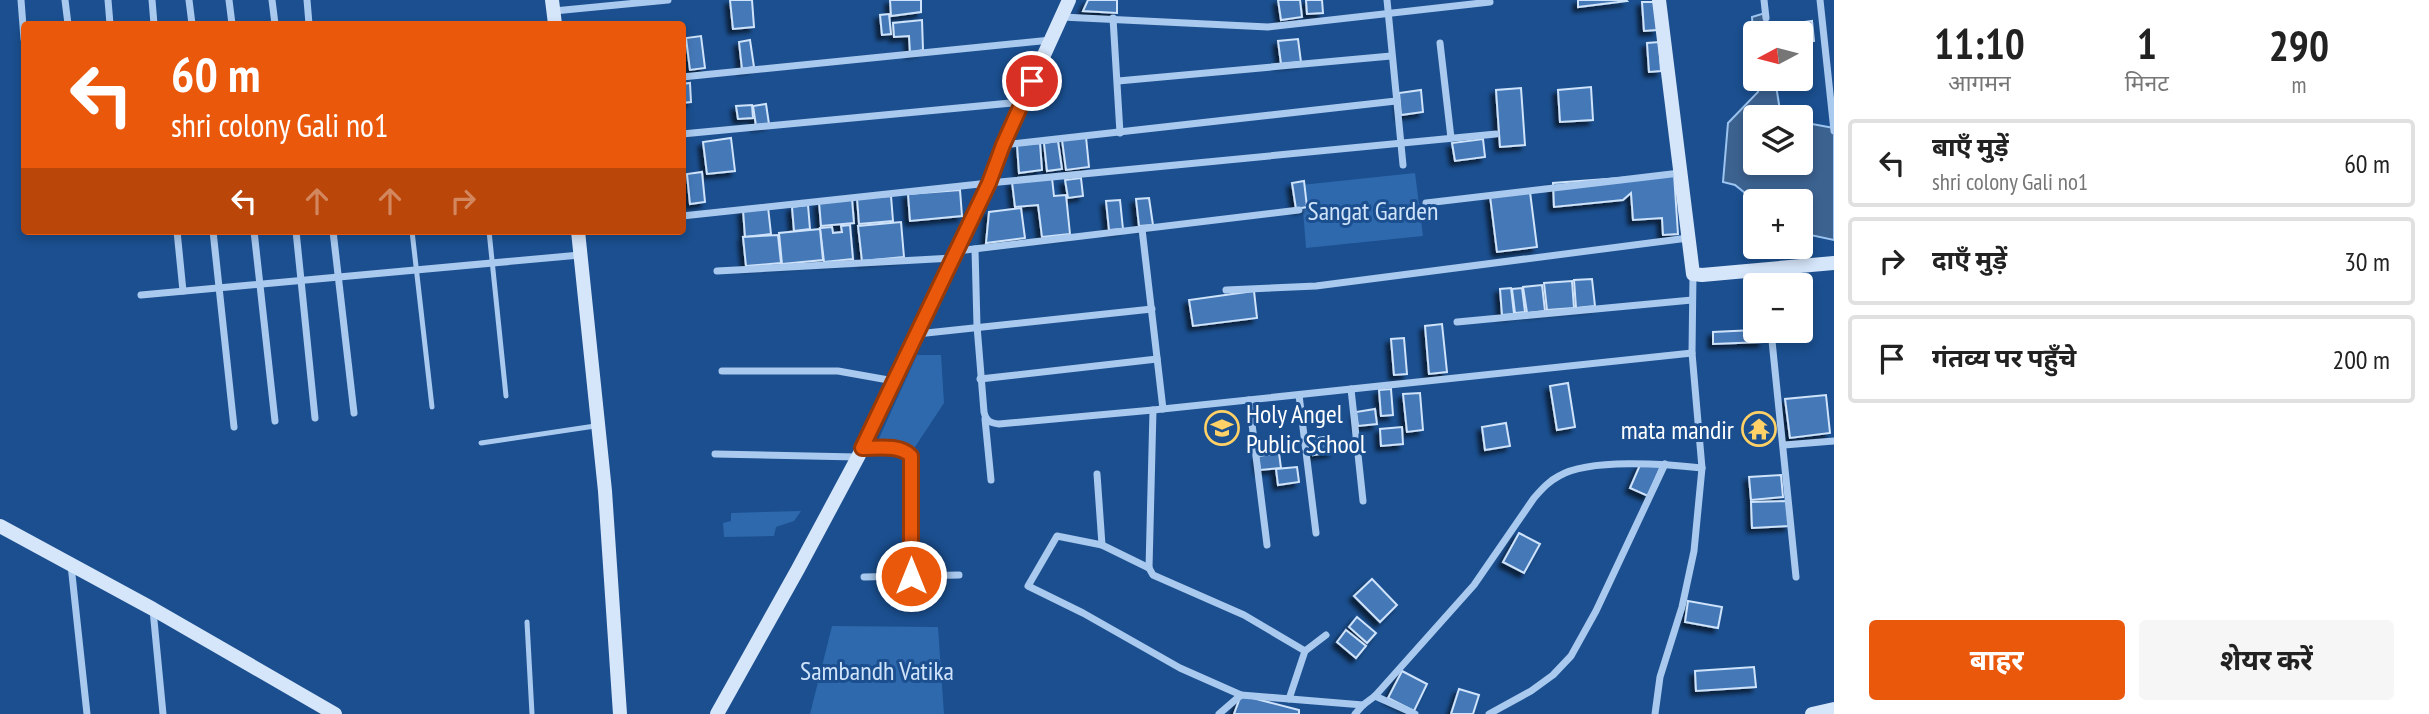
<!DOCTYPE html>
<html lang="hi">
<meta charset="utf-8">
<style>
:root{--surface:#fff;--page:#f6f6f6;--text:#222;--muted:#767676;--line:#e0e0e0;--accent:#ea580c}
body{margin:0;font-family:"PT Sans Narrow","Noto Sans Devanagari",sans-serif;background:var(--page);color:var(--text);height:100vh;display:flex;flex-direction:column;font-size:26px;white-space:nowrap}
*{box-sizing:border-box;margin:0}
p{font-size:23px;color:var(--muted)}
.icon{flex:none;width:38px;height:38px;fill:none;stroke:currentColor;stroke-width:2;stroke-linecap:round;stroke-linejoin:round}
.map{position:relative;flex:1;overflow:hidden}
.details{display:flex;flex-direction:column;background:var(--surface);width:595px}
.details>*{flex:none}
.guide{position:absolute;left:21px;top:21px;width:665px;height:214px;border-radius:7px;box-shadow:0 4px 10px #0003;background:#ea580c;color:#fff;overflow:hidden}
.needle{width:46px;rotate:263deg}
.controls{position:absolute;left:1743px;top:21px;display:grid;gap:14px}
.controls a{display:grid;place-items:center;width:70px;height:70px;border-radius:7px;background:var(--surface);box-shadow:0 4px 10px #0003;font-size:35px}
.pin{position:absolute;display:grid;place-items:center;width:60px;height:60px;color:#fff;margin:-30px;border:4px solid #fff;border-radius:50%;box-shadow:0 2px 7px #0007}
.me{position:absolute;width:77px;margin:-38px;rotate:0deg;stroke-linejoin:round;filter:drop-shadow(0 0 5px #0008)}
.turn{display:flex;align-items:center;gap:24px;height:147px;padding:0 35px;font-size:32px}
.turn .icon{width:91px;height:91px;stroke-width:2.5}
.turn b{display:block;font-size:49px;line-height:60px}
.lanes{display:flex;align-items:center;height:66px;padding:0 35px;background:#0003;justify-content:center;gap:35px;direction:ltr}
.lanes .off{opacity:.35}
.eta{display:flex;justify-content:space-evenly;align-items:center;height:119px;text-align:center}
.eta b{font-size:42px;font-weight:700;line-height:49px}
.button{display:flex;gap:14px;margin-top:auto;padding:14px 35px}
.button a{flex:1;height:80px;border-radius:7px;background:var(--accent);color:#fff;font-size:28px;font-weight:700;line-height:80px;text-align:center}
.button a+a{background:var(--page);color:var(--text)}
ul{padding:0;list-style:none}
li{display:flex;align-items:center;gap:21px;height:88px;margin:0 14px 10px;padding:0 21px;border:4px solid var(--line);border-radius:7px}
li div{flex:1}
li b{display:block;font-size:26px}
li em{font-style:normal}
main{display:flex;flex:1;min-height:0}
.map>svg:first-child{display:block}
</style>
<main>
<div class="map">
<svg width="1834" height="714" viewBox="0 0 1834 714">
<defs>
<filter id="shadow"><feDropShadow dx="-4.5" dy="4.5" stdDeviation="2" flood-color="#0009"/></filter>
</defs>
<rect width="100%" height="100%" fill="#1b4f8f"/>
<!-- green -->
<g fill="#2e69ad">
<path d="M1415 173 1423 236 1306 248 1301 185Z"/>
<path d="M917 355H941L944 403 913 450 875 447Z"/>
<path d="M801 511 794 521 776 527 774 536 724 537 723 523 731 521V513Z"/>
<path d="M832 626 938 627 944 714H810Z"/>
</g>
<!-- water -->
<g fill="#3c6290" stroke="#9cc4f0" stroke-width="2">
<path d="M1765 13 1768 33H1755V62L1752 17Z"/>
<path d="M1757 79H1775L1781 117H1755V163H1801V122L1834 128V240L1801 233V201H1755L1735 185 1723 182 1728 123 1758 92Z"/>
</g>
<!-- building -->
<g fill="#4478b7" stroke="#cfe3fa" stroke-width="2" filter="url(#shadow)">
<path d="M730 0H752L754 27 733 29Z"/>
<path d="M890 0H921V12L891 16Z"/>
<path d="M1088 0H1117V13L1083 11Z"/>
<path d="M1278 0H1300L1302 17 1281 20Z"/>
<path d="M1306 0H1322L1323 13 1307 14Z"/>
<path d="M1578 0H1626L1627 1 1578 7Z"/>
<path d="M1642 2H1655L1657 30 1644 31Z"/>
<path d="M889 14 891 34 882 35 880 15Z"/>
<path d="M922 20 923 50 910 53 909 36 894 37 893 23Z"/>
<path d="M1812 21 1814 41 1801 43V33H1778L1777 26Z"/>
<path d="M701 36 705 68 690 70 686 38Z"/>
<path d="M1298 39 1301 62 1281 64 1278 41Z"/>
<path d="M750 40 754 67 742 69 739 42Z"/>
<path d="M1659 42 1661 71 1649 72 1647 43Z"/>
<path d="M690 83 691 102 682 103V84Z"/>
<path d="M1591 87 1593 120 1560 122 1558 90Z"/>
<path d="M1521 88 1525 145 1500 147 1496 90Z"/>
<path d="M1421 90 1423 112 1401 115 1399 93Z"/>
<path d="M766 104 769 124 756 126 753 106Z"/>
<path d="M752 105 753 118 738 119 736 106Z"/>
<path d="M1086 137 1089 167 1066 170 1062 140Z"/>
<path d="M731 138 735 171 707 174 703 142Z"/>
<path d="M1483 139 1485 157 1455 161 1452 143Z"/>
<path d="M1058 141 1062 169 1047 171 1044 143Z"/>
<path d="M1040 143 1042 170 1019 173 1017 145Z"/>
<path d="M702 172 705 202 690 204 687 174Z"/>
<path d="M1674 174 1678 234 1663 235 1662 218 1633 220 1631 193 1623 200 1554 207 1553 183Z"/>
<path d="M1052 178 1054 196 1066 195 1070 234 1042 237 1038 205 1015 207 1012 182Z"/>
<path d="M1081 178 1083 196 1068 198 1065 180Z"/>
<path d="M1304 181 1307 207 1296 209 1292 183Z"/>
<path d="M960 190 962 216 910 221 908 194Z"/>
<path d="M1530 192 1537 247 1497 252 1490 196Z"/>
<path d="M891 196 893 221 859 224 857 198Z"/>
<path d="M1149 198 1153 225 1139 226 1136 199Z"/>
<path d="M852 199 854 223 821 226 819 202Z"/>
<path d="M1120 200 1123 229 1109 230 1106 201Z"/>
<path d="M808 205 810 229 794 231 792 207Z"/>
<path d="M768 207 771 234 745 237 743 210Z"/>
<path d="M1021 208 1025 238 986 243 989 212Z"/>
<path d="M901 222 904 257 862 261 858 226Z"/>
<path d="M850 225 853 259 824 262 820 228 832 227 833 233 842 232 841 226Z"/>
<path d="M820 229 823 260 782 264 779 233Z"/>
<path d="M778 235 781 263 746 266 743 237Z"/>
<path d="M1592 279 1595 306 1576 308 1574 280Z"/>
<path d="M1572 281 1574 308 1547 310 1544 283Z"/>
<path d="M1542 285 1545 311 1527 313 1523 287Z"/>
<path d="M1511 288 1514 314 1502 315 1500 289Z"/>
<path d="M1522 288 1525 312 1515 313 1512 289Z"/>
<path d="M1254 291 1257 318 1193 326 1189 300Z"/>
<path d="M1442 324 1447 372 1429 374 1425 326Z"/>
<path d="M1755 330 1762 331 1763 342 1713 344V332Z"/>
<path d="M1404 338 1407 374 1394 375 1391 339Z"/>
<path d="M1568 383 1575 427 1557 430 1550 386Z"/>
<path d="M1391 389 1393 415 1381 416 1379 390Z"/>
<path d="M1420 393 1423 430 1407 432 1403 394Z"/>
<path d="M1826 395 1830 433 1790 438 1785 399Z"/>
<path d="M1375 409 1377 424 1358 426 1356 412Z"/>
<path d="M1506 423 1510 446 1485 450 1482 427Z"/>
<path d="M1768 426 1767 431 1750 434 1749 427Z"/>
<path d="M1402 427 1403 444 1381 446 1380 429Z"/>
<path d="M1331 436 1333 452 1313 455 1311 439Z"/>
<path d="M1279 453 1281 468 1260 470 1258 456Z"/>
<path d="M1640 465 1661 466 1648 496 1630 488Z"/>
<path d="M1297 467 1299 482 1278 485 1276 469Z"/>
<path d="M1781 475 1783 497 1751 500 1749 477Z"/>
<path d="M1788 501 1789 526 1752 528 1751 502Z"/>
<path d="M1519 533 1540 544 1524 573 1503 562Z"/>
<path d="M1372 579 1397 605 1380 622 1354 596Z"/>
<path d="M1688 601 1722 607 1718 628 1685 622Z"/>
<path d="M1357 617 1376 633 1367 643 1349 627Z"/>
<path d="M1346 630 1366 646 1356 658 1337 642Z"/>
<path d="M1754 667 1756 687 1696 691 1695 671Z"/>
<path d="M1402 671 1427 684 1414 711 1388 698Z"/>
<path d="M1459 689 1479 695 1473 714H1451Z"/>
<path d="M1241 695 1299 710V714H1234Z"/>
</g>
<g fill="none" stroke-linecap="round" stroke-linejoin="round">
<!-- lane -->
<g stroke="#a9c9ee" stroke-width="5">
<path d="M416 24H426"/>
<path d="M412 231 432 407"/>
<path d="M489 231 506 396"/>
<path d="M481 443 595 426"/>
<path d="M527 622 532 714"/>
</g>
<!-- street -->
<g stroke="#a9c9ee" stroke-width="7">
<path d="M21 0 24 39"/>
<path d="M65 0 68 24"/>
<path d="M108 0 110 24"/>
<path d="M152 0 154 24"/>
<path d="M189 0 192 24"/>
<path d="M229 0 232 24"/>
<path d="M272 0 275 24"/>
<path d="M307 0 309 24"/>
<path d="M1387 0 1403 165"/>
<path d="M1764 0 1766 18"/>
<path d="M1820 0 1834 131"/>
<path d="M554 11 668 0"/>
<path d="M1062 17 1268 27 1490 2"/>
<path d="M1113 18 1120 133"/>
<path d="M1440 43 1451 138"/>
<path d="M682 77 1051 40"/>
<path d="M1118 81 1391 56"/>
<path d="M682 134 1022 102"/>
<path d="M1003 145 1396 101"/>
<path d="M1426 203 1680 173"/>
<path d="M682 216 989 183 1496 134"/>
<path d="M1142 229 1163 409"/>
<path d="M177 231 183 291"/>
<path d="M213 231 234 427"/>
<path d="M254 231 275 421"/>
<path d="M296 231 315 418"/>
<path d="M333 231 354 413"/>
<path d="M975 249 977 326 984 412C986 421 990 423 999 424L1153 410 1692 353"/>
<path d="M957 251 1299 210"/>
<path d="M1763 270 1765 285"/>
<path d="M717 271 953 258"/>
<path d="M1226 290 1316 286 1688 238"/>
<path d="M141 295 580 255"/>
<path d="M1457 322 1692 300"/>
<path d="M1771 331 1796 577"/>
<path d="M917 334 1152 309"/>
<path d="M722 371H838L894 381"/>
<path d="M980 379 1157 359"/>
<path d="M1351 389 1363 501"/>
<path d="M1299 395 1316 533"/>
<path d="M1249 400 1267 545"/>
<path d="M1153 410 1149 568 1153 575 1244 615 1305 651"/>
<path d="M985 419 991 480"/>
<path d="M1784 445 1834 441"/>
<path d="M862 448C878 448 900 444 911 456V576"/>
<path d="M715 454 857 457"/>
<path d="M1097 474 1102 545"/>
<path d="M71 565 87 714"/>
<path d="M1149 568 1102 545 1057 536 1028 586 1083 613 1180 668 1241 695"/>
<path d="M864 577 959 575"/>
<path d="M153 610 163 714"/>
<path d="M1375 696 1415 714"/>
<path d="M1289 699 1305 651 1326 635"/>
<path d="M1219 714 1241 695 1363 705"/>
<path d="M1355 714 1363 705 1375 696 1474 585 1534 498C1542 489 1549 481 1559 476 1589 458 1667 464 1702 468"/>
<path d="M1489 714 1531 691 1553 675 1571 656 1596 611 1665 464"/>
<path d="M1655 714 1660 677 1682 607 1694 551 1702 468 1692 353 1693 274"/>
</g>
<!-- secondary -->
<g stroke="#d6e6fa" stroke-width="14">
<path d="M552 0 555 24"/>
<path d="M1659 0 1693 274 1702 275 1834 263"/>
<path d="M578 231 605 491 620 714"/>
<path d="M0 526 153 609 335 714"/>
<path d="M717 714 798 569 858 457 989 183 1003 145 1069 0"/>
<path d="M1812 714 1834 709"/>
</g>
</g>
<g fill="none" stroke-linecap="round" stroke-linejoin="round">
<!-- route casing -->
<g stroke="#983908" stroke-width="18">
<path id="route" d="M911 576V456C900 444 877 448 862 448L989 183 1003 145 1032 81"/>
</g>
<!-- route -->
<use href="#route" stroke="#ea580c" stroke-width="12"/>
</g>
<!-- icons -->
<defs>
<g id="school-ring" transform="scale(1.75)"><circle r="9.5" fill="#1b4f8f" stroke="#ffd166" stroke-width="1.5"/><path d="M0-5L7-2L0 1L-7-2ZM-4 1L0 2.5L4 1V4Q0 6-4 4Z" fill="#ffd166"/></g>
<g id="temple-ring" transform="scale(1.75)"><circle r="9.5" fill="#1b4f8f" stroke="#ffd166" stroke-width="1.5"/><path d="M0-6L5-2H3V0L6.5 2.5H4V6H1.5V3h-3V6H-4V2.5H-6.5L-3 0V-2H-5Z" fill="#ffd166"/></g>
</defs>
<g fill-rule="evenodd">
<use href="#school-ring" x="1222" y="428"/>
<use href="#temple-ring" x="1759" y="429"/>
</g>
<g text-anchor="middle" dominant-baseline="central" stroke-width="6" stroke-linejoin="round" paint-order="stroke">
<!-- park labels -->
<g font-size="26" fill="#cfe3fa" stroke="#1b4f8f">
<text x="1373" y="210">Sangat Garden</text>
<text x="877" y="670">Sambandh Vatika</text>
</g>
<!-- poi labels -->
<g font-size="26" fill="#fff" stroke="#1b4f8f" text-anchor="start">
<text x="1246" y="413">Holy Angel<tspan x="1246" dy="30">Public School</tspan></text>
<text x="1734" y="429" text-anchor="end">mata mandir</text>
</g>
</g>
</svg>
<div class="controls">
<a><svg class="needle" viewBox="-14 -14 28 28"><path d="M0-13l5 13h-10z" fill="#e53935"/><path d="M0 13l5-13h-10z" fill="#767676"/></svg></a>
<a><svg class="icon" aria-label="layers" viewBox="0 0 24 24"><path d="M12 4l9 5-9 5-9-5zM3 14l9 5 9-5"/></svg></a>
<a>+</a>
<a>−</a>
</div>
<div class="pin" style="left:1032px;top:81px;background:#d93025"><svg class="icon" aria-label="arrive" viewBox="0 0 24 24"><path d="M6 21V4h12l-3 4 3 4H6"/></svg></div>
<svg class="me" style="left:911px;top:576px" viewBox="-20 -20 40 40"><circle r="17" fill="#ea580c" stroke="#fff" stroke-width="3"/><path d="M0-11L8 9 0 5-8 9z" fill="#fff"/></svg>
<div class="guide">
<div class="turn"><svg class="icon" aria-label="left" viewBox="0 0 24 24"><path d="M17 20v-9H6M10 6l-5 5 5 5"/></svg><div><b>60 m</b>shri colony Gali no1</div></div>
<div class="lanes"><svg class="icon" aria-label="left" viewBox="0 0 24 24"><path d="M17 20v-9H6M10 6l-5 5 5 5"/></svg><svg class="icon off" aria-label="ahead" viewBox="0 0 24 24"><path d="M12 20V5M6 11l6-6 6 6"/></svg><svg class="icon off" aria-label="ahead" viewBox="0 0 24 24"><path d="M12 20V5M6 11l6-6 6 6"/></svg><svg class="icon off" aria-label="right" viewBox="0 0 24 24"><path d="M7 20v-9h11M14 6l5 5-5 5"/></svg></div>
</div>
</div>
<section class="details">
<div class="eta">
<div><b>11:10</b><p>आगमन</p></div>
<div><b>1</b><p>मिनट</p></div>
<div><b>290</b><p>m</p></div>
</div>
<ul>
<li><svg class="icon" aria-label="left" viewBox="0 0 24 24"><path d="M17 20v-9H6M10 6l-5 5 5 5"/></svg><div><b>बाएँ मुड़ें</b><p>shri colony Gali no1</p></div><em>60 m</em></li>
<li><svg class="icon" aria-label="right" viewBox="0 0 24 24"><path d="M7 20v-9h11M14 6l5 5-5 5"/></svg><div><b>दाएँ मुड़ें</b></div><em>30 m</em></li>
<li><svg class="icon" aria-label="arrive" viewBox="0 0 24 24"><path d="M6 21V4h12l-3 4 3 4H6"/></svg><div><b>गंतव्य पर पहुँचे</b></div><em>200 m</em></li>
</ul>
<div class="button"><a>बाहर</a><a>शेयर करें</a></div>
</section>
</main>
